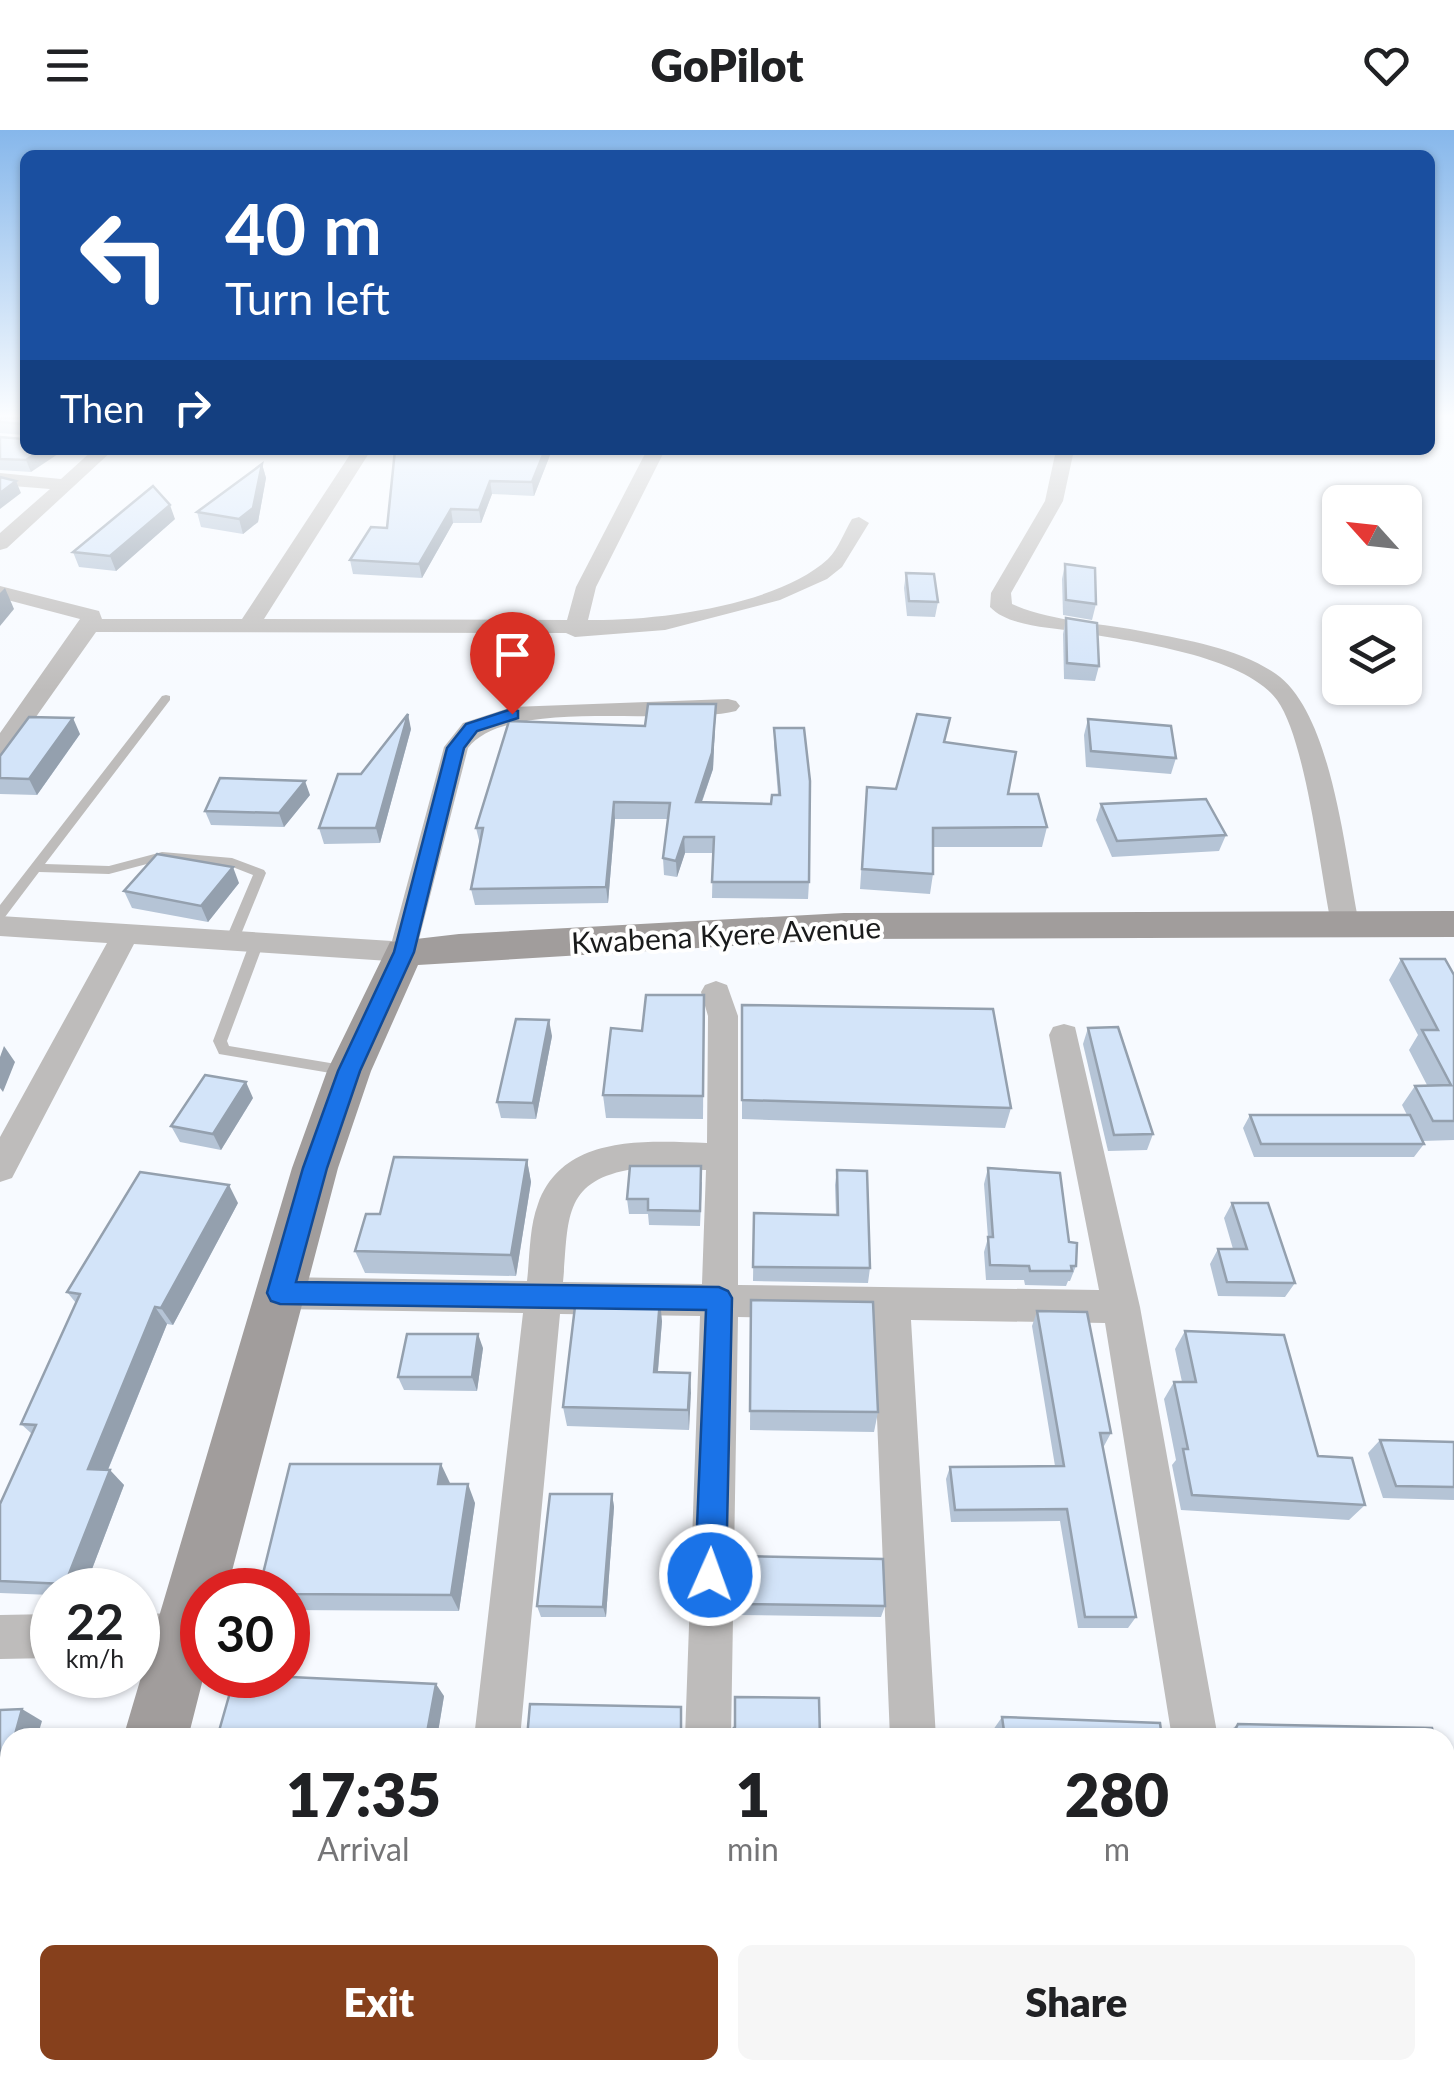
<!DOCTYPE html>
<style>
:root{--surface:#fff;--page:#f6f6f6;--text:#202124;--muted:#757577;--accent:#86401c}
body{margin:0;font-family:Lato,sans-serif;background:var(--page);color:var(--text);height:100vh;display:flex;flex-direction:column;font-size:38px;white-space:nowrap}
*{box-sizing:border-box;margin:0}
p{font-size:32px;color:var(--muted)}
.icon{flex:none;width:55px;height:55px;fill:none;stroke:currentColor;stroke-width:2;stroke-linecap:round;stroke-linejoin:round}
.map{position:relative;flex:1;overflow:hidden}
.sheet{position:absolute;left:0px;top:1598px;width:1455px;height:352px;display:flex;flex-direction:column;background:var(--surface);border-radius:30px 30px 0 0;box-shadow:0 2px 8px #0004}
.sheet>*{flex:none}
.hud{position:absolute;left:20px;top:20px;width:1415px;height:305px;border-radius:15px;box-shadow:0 2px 8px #0004;background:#1a4fa0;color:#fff;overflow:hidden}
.needle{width:65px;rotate:297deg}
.tools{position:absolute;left:1322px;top:355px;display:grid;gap:20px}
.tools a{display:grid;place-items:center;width:100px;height:100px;border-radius:15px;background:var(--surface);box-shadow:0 2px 8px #0004;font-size:50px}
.speed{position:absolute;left:30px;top:1438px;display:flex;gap:20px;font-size:50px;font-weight:700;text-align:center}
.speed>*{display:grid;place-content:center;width:130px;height:130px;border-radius:50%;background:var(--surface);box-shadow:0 2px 8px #0004;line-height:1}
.speed small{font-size:25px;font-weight:400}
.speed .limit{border:15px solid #d22;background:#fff;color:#111}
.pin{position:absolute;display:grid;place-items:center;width:85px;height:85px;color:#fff;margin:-102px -42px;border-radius:50% 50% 50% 0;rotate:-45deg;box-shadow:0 0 10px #0007}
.pin .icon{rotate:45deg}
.me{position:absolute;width:110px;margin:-55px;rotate:2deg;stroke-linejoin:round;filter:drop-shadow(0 0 8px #0008)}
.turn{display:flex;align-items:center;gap:35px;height:210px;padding:0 40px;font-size:45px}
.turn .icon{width:130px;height:130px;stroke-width:2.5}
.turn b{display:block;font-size:70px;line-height:85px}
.then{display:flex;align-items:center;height:95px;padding:0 40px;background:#0003;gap:20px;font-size:38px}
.eta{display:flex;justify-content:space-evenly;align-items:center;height:170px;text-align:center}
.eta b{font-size:60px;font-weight:800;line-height:70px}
.cta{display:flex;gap:20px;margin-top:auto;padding:20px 40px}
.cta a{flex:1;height:115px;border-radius:15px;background:var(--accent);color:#fff;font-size:40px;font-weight:800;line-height:115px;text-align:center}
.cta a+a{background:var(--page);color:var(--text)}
header{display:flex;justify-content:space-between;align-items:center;height:130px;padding:0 40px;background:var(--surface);font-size:45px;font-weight:800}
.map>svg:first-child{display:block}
</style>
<header><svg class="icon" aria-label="menu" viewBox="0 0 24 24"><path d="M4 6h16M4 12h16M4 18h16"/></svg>GoPilot<svg class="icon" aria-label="heart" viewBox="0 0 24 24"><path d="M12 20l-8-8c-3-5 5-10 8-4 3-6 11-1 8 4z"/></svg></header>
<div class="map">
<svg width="1454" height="1948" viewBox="0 0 1454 1948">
<rect width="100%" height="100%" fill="#f7faff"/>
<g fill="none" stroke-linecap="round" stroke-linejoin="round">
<!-- service -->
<g fill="#bebcbb" fill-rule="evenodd">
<path d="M166 565 170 566V570L45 734 109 736 162 722 232 728 264 740 266 743 237 814 232 816 225 811 253 745 230 736 162 730 109 744 39 742 5 787 0 788V775L162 566Z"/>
<path d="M257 807 264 812 227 911 229 916 348 936 355 941 353 945 348 946 219 924 213 911 250 812Z"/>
</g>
<!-- minor -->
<g fill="#bebcbb" fill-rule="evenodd">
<path d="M93 320H113L7 418 0 420V403L50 359 0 355V343L61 349Z"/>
<path d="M353 320H371L264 489 567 490 576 457 647 320H665L596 457 588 490C655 491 777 476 828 429 839 418 844 402 852 389L859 387 869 393 842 437 827 449 780 470 665 500 575 507 566 503 96 502 9 625 0 627V603L80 489 0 468V456L99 481 102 489H242Z"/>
<path d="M1056 320H1074L1063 371 1011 463 1012 474C1052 492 1103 493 1146 502 1188 510 1240 519 1276 544 1333 584 1345 727 1359 793L1355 800H1335L1331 793C1320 740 1306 610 1277 570 1244 525 1130 511 1077 502 1051 497 1009 497 990 477L991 463 1045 371Z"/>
<path d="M728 569 736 571 740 576 736 581C671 597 508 566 468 618L414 829 404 832 134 814 12 1048 0 1052V1007L107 813 0 806V786L392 811 444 617 463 593 512 577Z"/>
<path d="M716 851 727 855 738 886V1155L1099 1160 1049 905 1053 897 1064 894 1075 897 1140 1177 1218 1608H1172L1105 1193 911 1190 936 1608H890L873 1189 738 1187 731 1608H685L700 1186 560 1184 520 1608H474L523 1183 280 1179 267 1174 262 1163 267 1152 280 1147 527 1151C530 1126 529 1098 538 1074 563 1004 646 1011 707 1013L708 886 701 862 705 855ZM634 1039 706 1040 702 1154 563 1152C569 1091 561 1050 634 1039Z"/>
<path d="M183 1483 199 1489 202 1498 199 1521 183 1527 138 1528V1484Z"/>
<path d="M52 1484V1528L0 1529V1485Z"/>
<path d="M1454 1835V1887L1445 1888V1836Z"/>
<path d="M425 1940H479L478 1948H424Z"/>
<rect x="675" y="1940" width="54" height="8"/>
<rect x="928" y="1940" width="54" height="8"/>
<path d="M1225 1940H1279L1280 1948H1226Z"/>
</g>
<!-- secondary -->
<g fill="#a19d9c" fill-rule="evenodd">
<path d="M1454 781V807L844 809 418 835 371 941 338 1038 227 1460H202L204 1545 188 1608H123L292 1038 327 941 390 812 459 804 844 783Z"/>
<path d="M23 1940H99L96 1948H20Z"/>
</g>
</g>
<!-- wall -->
<g fill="#b5c4d6">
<path d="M0 288H25L31 342 0 340V307L23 309V305L0 303Z"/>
<path d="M552 320 534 366 492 364 481 393H453L422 448 353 444 350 430 387 398Z"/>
<path d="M262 334 266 348 258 392 243 404 201 397 197 382Z"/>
<path d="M175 389 116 441 79 437 73 422Z"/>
<path d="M1065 434 1096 474 1092 490 1063 485 1062 449Z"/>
<path d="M906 443 938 472 935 487 907 486 904 458Z"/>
<path d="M1066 488 1099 536 1095 551 1064 549 1063 504Z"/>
<path d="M716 574 713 639 702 672 771 674 778 665 774 614V598L809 752 808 769 712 768 713 723H685L677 747 664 745 663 728 668 689H615L608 773 475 775 471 759 480 714 476 698 645 596Z"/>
<path d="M1088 589 1176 628 1171 644 1086 637 1084 605Z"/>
<path d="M411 599 380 713 324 714 319 698Z"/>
<path d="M80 604 37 665 0 664V626Z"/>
<path d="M946 612 1047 697 1042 717H933V744L930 764 860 759 867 657 896 659Z"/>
<path d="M310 665 284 697 211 695 205 681Z"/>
<path d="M1101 674 1226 705 1219 721 1112 727 1096 690Z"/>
<path d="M239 753 208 792 132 778 124 761Z"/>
<path d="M1401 829 1454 845V1010L1422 1011 1424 1014 1414 1027H1254L1243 998 1250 985H1407L1402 975 1415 956 1427 955 1409 920 1418 905 1389 850Z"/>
<path d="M704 865 703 989 606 988 603 965 642 901Z"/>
<path d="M742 875 1011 978 1005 998 742 989Z"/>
<path d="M1088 898 1153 1004 1147 1020 1108 1021 1083 914Z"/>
<path d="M552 906 536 989 501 988 497 972Z"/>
<path d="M253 968 221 1020 180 1012 171 996Z"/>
<path d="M527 1030 531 1052 516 1146 365 1143 355 1121 380 1084Z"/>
<path d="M988 1038 1069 1112 1076 1136 1070 1151H1068L1066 1156 1025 1155 1024 1150H986L984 1122 988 1108 984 1054Z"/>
<path d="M837 1040 870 1138 868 1153 753 1151 754 1083 836 1085 835 1055Z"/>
<path d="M702 1052 700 1096 649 1095 648 1084H629L627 1069Z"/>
<path d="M238 1073 173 1195 167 1194 108 1340 124 1355 84 1460H52V1465L0 1463V1374L32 1304 21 1294 76 1173 67 1162Z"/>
<path d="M1232 1073 1295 1153 1285 1167 1218 1166 1210 1134 1218 1119H1233L1224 1088Z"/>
<path d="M751 1170 878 1282 874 1302 750 1300Z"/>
<path d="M1037 1181 1111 1303 1104 1316H1102L1136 1487 1128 1498H1078L1060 1391 951 1392 946 1349 950 1337 1055 1336 1032 1196Z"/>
<path d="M662 1191 658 1242 690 1243 689 1300 567 1296 563 1277Z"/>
<path d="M1185 1201 1318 1326 1365 1375 1349 1390 1181 1380 1172 1335 1176 1330 1164 1269 1174 1252H1182L1175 1219Z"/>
<path d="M483 1218 477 1261 404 1260 398 1247Z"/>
<path d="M1380 1310 1454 1312V1370L1383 1368 1368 1323Z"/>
<path d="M450 1353 449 1354 475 1373 459 1481 288 1480V1460Z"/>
<path d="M612 1364 614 1377 606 1487H541L537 1476Z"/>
<path d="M739 1426 885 1476 881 1487 738 1485Z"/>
<path d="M444 1566 437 1608H227L219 1601Z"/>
<path d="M1002 1587 1162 1608H994L993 1600Z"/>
<path d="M1238 1594 1435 1608H1221Z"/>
<path d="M1445 1640 1454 1668V1722L1445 1726Z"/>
<path d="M986 1940H1057L1058 1948H985Z"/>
<path d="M1140 1940H1228L1230 1948H1142Z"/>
</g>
<!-- shaded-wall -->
<g fill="#94a0ae">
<path d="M41 320H64L31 342 26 330Z"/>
<path d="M545 320H552L534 366 532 352Z"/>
<path d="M262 334 266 348 258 392 243 404 239 389Z"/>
<path d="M16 351 21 363 0 379V363Z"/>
<path d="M490 351 492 364 481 393 479 380Z"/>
<path d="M170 375 175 389 116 441 110 426Z"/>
<path d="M451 379 453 393 422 448 419 434Z"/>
<path d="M5 458 14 479 0 496V463Z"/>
<path d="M716 574 713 639 696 688V672Z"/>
<path d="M408 584 411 599 380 713 376 698Z"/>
<path d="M73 588 80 604 37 665 29 649Z"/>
<path d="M305 651 310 665 284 697 279 683Z"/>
<path d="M614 672 615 689 608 773 606 757Z"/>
<path d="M684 707 685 723 677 747 676 731Z"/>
<path d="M233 737 239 753 208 792 201 776Z"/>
<path d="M549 890 552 906 536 989 533 973Z"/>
<path d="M4 916 15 932 3 962 0 958V927Z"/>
<path d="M246 952 253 968 221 1020 213 1004Z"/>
<path d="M527 1030 531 1052 516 1146 511 1125Z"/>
<path d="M229 1055 238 1073 173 1195 161 1178Z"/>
<path d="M660 1170 662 1191 656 1262 654 1242Z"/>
<path d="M155 1177 167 1194 102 1354 88 1339Z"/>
<path d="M478 1204 483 1218 477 1261 472 1247Z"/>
<path d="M690 1243 691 1263 689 1300 688 1280Z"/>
<path d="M441 1334 450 1353 446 1372 438 1354Z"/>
<path d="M110 1340 124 1355 84 1460H73L65 1454Z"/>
<path d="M468 1354 475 1373 459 1481 451 1465Z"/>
<path d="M612 1364 614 1377 606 1487 603 1477Z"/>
<path d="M436 1554 444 1566 437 1608H426Z"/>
<path d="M22 1579 42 1591 37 1608H14Z"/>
<path d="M10 1619V1698L0 1732V1651Z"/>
<path d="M235 1940H248L246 1948H234Z"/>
</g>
<!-- building -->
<g fill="#d3e4f9" stroke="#94a0ae" stroke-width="2.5">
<path d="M0 288H25V320H41L26 330 0 329V307L23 309V294L0 292Z"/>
<path d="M395 320H545L532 352 490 351 479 380 451 379 419 434 350 430 371 397 387 398Z"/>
<path d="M262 334 253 378 239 389 197 382Z"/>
<path d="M0 347 16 351 0 363Z"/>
<path d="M153 356 170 375 110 426 73 422Z"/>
<path d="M1065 434 1095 438 1096 474 1066 470Z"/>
<path d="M906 443 934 444 938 472 909 471Z"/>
<path d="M1066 488 1097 493 1099 536 1067 533Z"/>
<path d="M648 574H716L712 623 696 672 771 674 772 665H780L774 598H804L810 651 809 752H712L714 707H684L676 731 663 728 670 673 614 672 606 757 471 759 483 698H476L509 591 645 596Z"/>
<path d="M408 584 376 698H319L338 644H361Z"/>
<path d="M917 584 950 588 944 612 1016 622 1008 664H1038L1047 697 933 698V744L862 739 867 657 896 659Z"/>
<path d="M29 587 73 588 29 649 0 648V626Z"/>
<path d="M1088 589 1171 596 1176 628 1091 621Z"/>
<path d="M220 648 305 651 279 683 205 681Z"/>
<path d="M1206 669 1226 705 1117 711 1101 674Z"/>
<path d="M157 724 233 737 201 776 124 761Z"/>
<path d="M1401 829H1445L1454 845V991H1433L1415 956 1451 955 1422 900H1438Z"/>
<path d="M646 865H704L703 966 603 965 611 898 642 901Z"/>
<path d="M742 875 993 879 1011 978 742 970Z"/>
<path d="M516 889 549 890 533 973 497 972Z"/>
<path d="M1118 897 1153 1004 1114 1005 1088 898Z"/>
<path d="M205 945 246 952 213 1004 171 996Z"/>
<path d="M1250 985H1410L1424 1014H1261Z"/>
<path d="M394 1027 527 1030 511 1125 355 1121 366 1084H380Z"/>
<path d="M630 1036H701L700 1081 648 1080V1069H627Z"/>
<path d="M988 1038 1060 1043 1069 1112 1077 1113 1076 1136H1071L1072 1141H1030L1029 1136 990 1135 988 1107H993Z"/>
<path d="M837 1040 867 1041 870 1138 753 1137 754 1083 838 1085Z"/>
<path d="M140 1042 229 1055 161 1178 155 1177 88 1339 110 1340 65 1454 0 1451V1374L36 1295 21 1294 80 1164 67 1162Z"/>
<path d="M1232 1073H1268L1295 1153 1227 1152 1218 1119H1247Z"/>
<path d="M576 1168 660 1170 654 1242 690 1243 688 1280 563 1277Z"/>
<path d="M751 1170 873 1172 878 1282 750 1281Z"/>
<path d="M1037 1181 1087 1182 1111 1303H1100L1136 1487H1085L1067 1379 955 1380 950 1337 1064 1336Z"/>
<path d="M1185 1201 1284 1205 1318 1326 1352 1328 1365 1375 1192 1365 1183 1319H1188L1174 1252H1196Z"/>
<path d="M407 1204H478L472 1247H398Z"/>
<path d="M1380 1310 1454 1312V1357L1396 1356Z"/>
<path d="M290 1334H441L438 1354H468L451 1465 288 1464V1460H259Z"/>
<path d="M550 1364H612L603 1477 537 1476Z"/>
<path d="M739 1426 883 1429 885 1476 738 1474Z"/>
<path d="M235 1545H250L436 1554 426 1608H266L267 1604 219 1601Z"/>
<path d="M735 1567 819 1568 820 1608H527L530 1574 681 1577V1600L731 1601 735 1597Z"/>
<path d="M22 1579 14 1608H10V1619L0 1651V1580Z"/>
<path d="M1002 1587 1160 1593 1162 1608H1005Z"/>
<path d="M1238 1594 1432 1598 1435 1608H1238L1236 1598Z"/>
<path d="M1445 1640 1454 1668V1716H1445Z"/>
<path d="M1445 1762 1454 1792V1825H1445Z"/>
<path d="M145 1940H235L234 1948H143Z"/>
<path d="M992 1940H1057L1058 1948H992Z"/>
<path d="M1152 1940H1228L1230 1948H1153Z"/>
</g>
<!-- sky -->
<linearGradient id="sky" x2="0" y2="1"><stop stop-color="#86b7eb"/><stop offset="0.51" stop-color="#fbfdff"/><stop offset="1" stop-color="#fbfdff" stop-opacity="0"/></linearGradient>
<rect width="1454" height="561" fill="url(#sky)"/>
<!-- route -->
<path fill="#1a73e8" stroke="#114b97" stroke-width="2.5" d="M512 579 518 581V588L477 601 464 618 414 822 360 941 327 1038 296 1152 719 1157 728 1161 732 1168 726 1445 721 1456 710 1460 700 1456 695 1445 706 1180 280 1174 271 1171 267 1163 303 1038 338 941 394 822 447 618 466 594Z"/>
<g text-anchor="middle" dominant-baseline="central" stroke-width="8" stroke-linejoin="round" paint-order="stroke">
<!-- street labels -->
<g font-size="30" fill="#1a1b1c" stroke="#fff">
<text transform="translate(726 804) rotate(-3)">Kwabena Kyere Avenue</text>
</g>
</g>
</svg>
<div class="tools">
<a><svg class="needle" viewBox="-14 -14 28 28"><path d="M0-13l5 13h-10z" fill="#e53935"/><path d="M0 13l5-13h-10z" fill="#757577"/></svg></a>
<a><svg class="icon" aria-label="layers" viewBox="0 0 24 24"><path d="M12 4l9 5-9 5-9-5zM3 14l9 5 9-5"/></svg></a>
</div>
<div class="speed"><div>22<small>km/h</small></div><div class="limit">30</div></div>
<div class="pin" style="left:512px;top:584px;background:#d93025"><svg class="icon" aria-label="arrive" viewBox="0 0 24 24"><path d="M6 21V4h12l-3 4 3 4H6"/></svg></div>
<svg class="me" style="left:710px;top:1445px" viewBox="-20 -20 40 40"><circle r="17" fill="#1a73e8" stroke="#fff" stroke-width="3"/><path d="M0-11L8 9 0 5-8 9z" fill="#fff"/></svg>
<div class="hud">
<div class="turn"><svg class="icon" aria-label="left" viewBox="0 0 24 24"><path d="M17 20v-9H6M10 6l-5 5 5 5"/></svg><div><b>40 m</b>Turn left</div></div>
<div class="then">Then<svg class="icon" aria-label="right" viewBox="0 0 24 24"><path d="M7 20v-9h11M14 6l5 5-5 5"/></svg></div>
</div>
<section class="sheet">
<div class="eta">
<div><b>17:35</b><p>Arrival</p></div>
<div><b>1</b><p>min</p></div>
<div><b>280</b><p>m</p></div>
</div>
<div class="cta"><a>Exit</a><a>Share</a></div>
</section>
</div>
